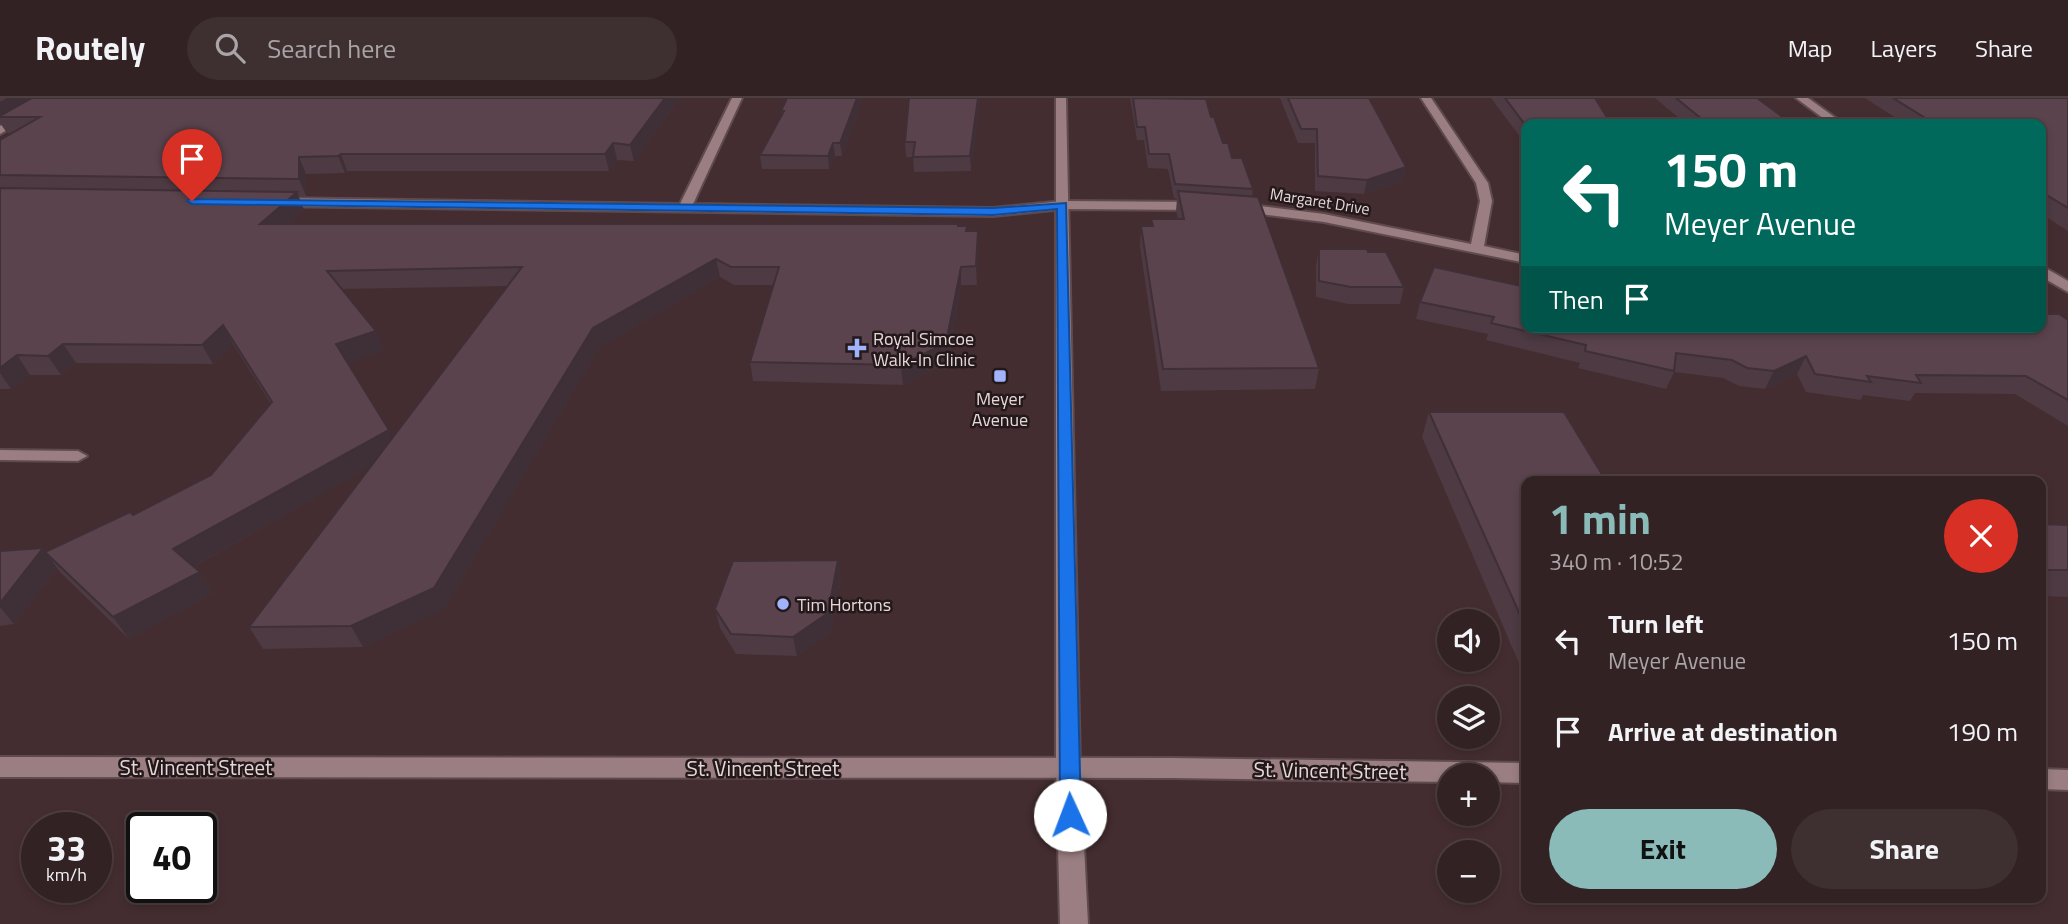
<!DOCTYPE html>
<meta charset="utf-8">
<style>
:root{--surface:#332224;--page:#3e2f31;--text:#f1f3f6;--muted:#a9a4a6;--line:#4e3f41;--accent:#8bbbb9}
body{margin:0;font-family:"Titillium Web",sans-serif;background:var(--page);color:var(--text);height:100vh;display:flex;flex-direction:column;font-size:26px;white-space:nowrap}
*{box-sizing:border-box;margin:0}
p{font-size:23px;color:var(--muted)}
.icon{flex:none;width:38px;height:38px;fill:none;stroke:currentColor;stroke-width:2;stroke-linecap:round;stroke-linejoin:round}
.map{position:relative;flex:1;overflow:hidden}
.details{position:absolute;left:1521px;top:378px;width:525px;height:427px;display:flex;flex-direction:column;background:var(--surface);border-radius:14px;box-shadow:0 4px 10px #0003,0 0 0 2px var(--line)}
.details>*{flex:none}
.guide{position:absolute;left:1521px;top:21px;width:525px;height:214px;border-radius:14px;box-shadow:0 4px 10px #0003,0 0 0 2px var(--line);background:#00695c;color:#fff;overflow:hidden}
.fabs{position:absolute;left:1437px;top:511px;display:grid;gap:14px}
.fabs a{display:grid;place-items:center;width:63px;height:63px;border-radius:50%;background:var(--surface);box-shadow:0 4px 10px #0003,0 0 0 2px var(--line);font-size:35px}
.speed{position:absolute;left:21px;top:714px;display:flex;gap:14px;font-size:35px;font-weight:700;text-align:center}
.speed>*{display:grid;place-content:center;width:91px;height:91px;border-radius:50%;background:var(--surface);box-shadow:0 4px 10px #0003,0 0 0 2px var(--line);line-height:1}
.speed small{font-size:18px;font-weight:400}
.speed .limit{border:4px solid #111;border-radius:10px;background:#fff;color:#111}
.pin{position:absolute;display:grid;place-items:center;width:60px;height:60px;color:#fff;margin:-72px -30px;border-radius:50% 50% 50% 0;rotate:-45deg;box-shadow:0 0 7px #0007}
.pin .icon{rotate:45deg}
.me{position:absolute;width:77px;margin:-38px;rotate:358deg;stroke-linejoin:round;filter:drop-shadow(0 0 5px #0008)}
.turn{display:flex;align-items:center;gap:24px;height:147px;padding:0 28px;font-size:32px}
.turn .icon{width:91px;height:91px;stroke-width:2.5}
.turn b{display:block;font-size:49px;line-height:60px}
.then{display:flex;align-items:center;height:66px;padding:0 28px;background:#0003;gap:14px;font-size:26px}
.round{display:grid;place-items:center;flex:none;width:74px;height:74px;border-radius:37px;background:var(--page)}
.overview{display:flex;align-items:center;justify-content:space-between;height:119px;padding:0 28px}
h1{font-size:42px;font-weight:700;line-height:52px;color:var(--accent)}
.primary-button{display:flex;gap:14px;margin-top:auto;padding:14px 28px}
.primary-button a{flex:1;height:80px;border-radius:42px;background:var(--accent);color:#111;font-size:28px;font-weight:700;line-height:80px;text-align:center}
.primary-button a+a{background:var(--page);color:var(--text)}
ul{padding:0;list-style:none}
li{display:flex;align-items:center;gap:21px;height:91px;padding:0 28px}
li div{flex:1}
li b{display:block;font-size:26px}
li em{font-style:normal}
header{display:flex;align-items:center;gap:42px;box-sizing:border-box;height:98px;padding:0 35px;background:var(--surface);border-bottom:2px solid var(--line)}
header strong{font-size:33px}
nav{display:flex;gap:38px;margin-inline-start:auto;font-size:24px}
.search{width:490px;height:63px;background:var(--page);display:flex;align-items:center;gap:18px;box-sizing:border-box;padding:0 24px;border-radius:38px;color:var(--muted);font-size:26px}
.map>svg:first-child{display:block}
</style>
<header>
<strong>Routely</strong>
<div class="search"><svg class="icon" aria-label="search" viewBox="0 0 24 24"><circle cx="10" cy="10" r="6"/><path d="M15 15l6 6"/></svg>Search here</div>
<nav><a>Map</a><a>Layers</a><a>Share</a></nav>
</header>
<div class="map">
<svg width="2068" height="826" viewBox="0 0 2068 826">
<rect width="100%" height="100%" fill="#442d30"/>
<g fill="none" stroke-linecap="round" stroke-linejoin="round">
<!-- minor casing -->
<g stroke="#5f4b4e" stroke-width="4">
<g id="minor">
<path d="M50 0H63L0 36V28Z"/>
<path d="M732 0H742L693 106 993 110 1063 103 1203 104 1210 108 1203 112 1063 111 993 118 274 108 267 104 274 100 680 106Z"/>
<path d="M1421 0H1431L1488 85 1492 103 1484 148 1526 157V165L1324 124 1236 113 1229 109 1236 105 1324 116 1471 146 1480 103 1476 85Z"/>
<path d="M1796 0H1808L1844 26H1831Z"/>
<path d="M2040 167 2068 183V194L2040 178Z"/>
<path d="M0 352 78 353 87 358 78 363 0 362Z"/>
</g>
</g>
<!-- tertiary casing -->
<g stroke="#5f4b4e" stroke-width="4">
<path id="tertiary" d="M1056 0H1066L1080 670 1088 826H1060L1056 670Z"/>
</g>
<!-- secondary casing -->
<g stroke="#5f4b4e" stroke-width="4">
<g id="secondary">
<path d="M0 659 1173 660 1526 665V685L1488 684V677H1449V684L1173 680 0 679Z"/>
<path d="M2040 671 2068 672V692L2040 691Z"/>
</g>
</g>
<!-- minor -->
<use href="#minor" fill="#9a7e81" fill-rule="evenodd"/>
<!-- tertiary -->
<use href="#tertiary" fill="#9a7e81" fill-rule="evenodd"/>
<!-- secondary -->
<use href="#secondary" fill="#9a7e81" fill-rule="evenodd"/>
</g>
<!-- wall -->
<g fill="#4d3a42" fill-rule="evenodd">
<path d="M0 0H680L634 63 617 62 609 73H347L345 75 306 76V98H298L304 112 288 126 958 128 967 133H978V151L977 187H961L948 264 903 287 753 283 750 264 773 187H734L720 179 599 250 444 511 363 549 263 551 249 529 371 368 193 469 200 474 213 495 129 541 61 475 57 470 14 526 0 528V453L46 454 133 417 211 377 271 306 233 246 213 266 76 265 61 277H30L11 291H0V42L12 35H7L0 25ZM507 188 392 340 347 265 384 252 376 233 342 191Z"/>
<path d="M863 0 842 58H835L829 71H762L760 57 782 18 781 13Z"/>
<path d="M980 0 971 73 914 74 913 59H906L905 44Z"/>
<path d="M1130 0H1202L1223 45 1253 91 1252 98 1319 270 1315 291 1161 293 1140 148 1141 128H1151V121H1178L1176 113 1177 101 1174 100 1168 71 1148 70 1144 42H1137Z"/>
<path d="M1280 0H1369L1406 69 1403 83 1364 96 1315 93V45H1298Z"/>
<path d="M1491 0H1595L1526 26V47Z"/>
<path d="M1655 0H1757L1792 26H1686Z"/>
<path d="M1865 0H2068V133L2040 115V26H1905Z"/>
<path d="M1319 151 1368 154 1404 189 1400 206H1348L1316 199V168Z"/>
<path d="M1434 169 1526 229H2040L2068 222V328L2015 296 1915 295 1910 303 1863 297 1861 302 1806 294 1797 276 1765 291 1739 288 1723 280 1674 274 1666 291 1578 270 1580 265 1486 242 1488 236 1416 221 1420 204Z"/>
<path d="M1429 314 1526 383V577H1524L1422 339Z"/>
<path d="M2040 426 2068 427V499L2040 498Z"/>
<path d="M838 462 841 481 831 534 797 558 736 556 720 530 715 511Z"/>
</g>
<!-- shaded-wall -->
<g fill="#3f2f36">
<path d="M7 0H45L0 19V4Z"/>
<path d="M665 0H680L634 63 630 47Z"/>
<path d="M857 0H863L842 58 840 45Z"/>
<path d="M978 0H980L971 73 970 58Z"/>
<path d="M613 45 617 62 609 73 605 56Z"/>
<path d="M833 45 835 58 829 71 828 58Z"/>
<path d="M341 56 347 73 345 75 338 58Z"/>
<path d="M299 59 306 76V98L299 81Z"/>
<path d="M1406 69 1403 83 1364 96 1367 82Z"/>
<path d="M297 94 304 112 268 144 260 126Z"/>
<path d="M978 133V151L977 187 976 168Z"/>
<path d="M716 161 720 179 599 250 444 511 363 549 351 528 593 230Z"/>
<path d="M961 169V187L948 264 903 287 901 267Z"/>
<path d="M223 227 233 246 213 266 202 247Z"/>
<path d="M376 233 384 252 345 266 336 246Z"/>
<path d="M63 246 76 265 61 277 48 258Z"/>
<path d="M17 257 30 277 11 291 0 275V270Z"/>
<path d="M1806 258 1797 276 1765 291 1774 273Z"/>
<path d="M389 332 398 353 187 472 173 451Z"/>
<path d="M43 450 57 470 14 526 0 509V505Z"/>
<path d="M838 462 841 481 831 534 797 558 793 539Z"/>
<path d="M200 474 213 495 129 541 113 519Z"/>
</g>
<!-- building -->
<g fill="#5a434d" stroke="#3f2f36" stroke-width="2">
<path d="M32 0H665L630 47 613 45 605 56H341L338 58 299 59V81L0 77V42L40 19H0V18Z"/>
<path d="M787 0H857L840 45H833L828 58 760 57 784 13H781Z"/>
<path d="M909 0H978L970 58 913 59 915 44H905Z"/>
<path d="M1133 0 1206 1 1211 19H1214L1223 45H1228L1232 60H1242L1253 91 1175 86 1169 56H1149L1145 29H1137Z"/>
<path d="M1288 0H1369L1406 69 1367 82 1318 78 1317 31H1301Z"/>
<path d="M1505 0H1595L1611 26H1526V28Z"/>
<path d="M1676 0H1757L1792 26H1708Z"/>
<path d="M1893 0H2068V110L2040 93V26H1935Z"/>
<path d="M0 90 297 94 260 126H958V128H967L966 133H978L976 168 961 169 946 245 901 267 750 264 779 169H731L716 161 593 230 434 490 351 528 249 529 522 169 327 173 376 233 336 246 389 332 173 451 200 474 113 519 45 454 130 414 133 417 211 377 272 304 223 227 202 247 63 246 48 258 17 257 0 270Z"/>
<path d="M1178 93 1258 99 1319 270 1163 271 1141 128H1153L1151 121H1184Z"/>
<path d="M1319 151H1367L1368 154H1386L1404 189H1351L1319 183Z"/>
<path d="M1434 169 1526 189V229H2040V216H2059L2068 222V302L2026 278 1916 277 1921 285 1867 278 1871 284 1815 276 1806 258 1774 273 1747 270 1732 262 1676 255 1674 273 1585 253 1586 247 1491 225 1494 219 1420 204Z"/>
<path d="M1429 314H1564L1606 383H1526V530Z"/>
<path d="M2040 426 2068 427V472H2040Z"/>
<path d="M43 450 0 505V453Z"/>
<path d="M838 462 828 515 793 539 731 536 715 511 733 463Z"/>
</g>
<!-- route -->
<path fill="#1a73e8" stroke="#114b97" stroke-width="2" d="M189 101 993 110 1066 105 1081 717 1078 723 1070 726 1063 723 1060 717 1057 111 993 117 192 106 187 103Z"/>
<!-- markers -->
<g fill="#a1b3fd" stroke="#23181a" stroke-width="2.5">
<path d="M853.5 239.5h7v7h7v7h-7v7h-7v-7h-7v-7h7z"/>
<rect x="993" y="271" width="14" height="14" rx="3.5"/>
<circle cx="783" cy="506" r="7"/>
</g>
<g text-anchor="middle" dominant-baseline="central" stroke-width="5" stroke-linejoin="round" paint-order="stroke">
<!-- far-street labels -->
<g font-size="16" fill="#e7d7d9" stroke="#23181a">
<text transform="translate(1320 103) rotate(9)">Margaret Drive</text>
</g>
<!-- poi labels -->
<g font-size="18" fill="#e7d7d9" stroke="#23181a" text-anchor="start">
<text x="873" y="240">Royal Simcoe<tspan x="873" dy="21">Walk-In Clinic</tspan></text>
<text x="1000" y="300" text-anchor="middle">Meyer<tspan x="1000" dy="21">Avenue</tspan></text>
<text x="797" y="506">Tim Hortons</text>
</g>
<!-- near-street labels -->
<g font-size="21" fill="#e7d7d9" stroke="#23181a">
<text x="196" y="669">St. Vincent Street</text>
<text x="763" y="670">St. Vincent Street</text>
<text transform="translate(1330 672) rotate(1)">St. Vincent Street</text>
</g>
</g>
</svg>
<div class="fabs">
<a><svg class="icon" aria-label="sound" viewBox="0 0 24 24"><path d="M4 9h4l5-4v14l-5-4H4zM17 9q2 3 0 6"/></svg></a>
<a><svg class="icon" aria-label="layers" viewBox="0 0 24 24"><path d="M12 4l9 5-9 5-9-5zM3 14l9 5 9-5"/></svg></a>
<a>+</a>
<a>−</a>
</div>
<div class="speed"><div>33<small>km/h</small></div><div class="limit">40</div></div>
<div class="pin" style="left:192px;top:103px;background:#d93025"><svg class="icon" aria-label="arrive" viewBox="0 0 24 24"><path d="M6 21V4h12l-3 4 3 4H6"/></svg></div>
<svg class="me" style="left:1070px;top:717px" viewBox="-20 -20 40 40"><circle r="19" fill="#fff"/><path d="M0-13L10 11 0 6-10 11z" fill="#1a73e8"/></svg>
<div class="guide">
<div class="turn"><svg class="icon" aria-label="left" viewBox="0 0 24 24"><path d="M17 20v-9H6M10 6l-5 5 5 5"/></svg><div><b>150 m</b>Meyer Avenue</div></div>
<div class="then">Then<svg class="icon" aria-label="arrive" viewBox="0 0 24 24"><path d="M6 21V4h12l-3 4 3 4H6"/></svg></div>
</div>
<section class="details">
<div class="overview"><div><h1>1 min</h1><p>340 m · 10:52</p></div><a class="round" style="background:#d93025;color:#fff"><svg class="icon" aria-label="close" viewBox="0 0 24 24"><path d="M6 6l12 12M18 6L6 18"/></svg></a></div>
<ul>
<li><svg class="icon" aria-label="left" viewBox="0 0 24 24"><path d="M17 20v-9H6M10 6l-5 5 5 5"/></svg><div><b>Turn left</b><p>Meyer Avenue</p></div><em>150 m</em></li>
<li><svg class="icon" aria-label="arrive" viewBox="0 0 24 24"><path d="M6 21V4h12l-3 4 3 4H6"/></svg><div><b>Arrive at destination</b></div><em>190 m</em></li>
</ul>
<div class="primary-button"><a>Exit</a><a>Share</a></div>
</section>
</div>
